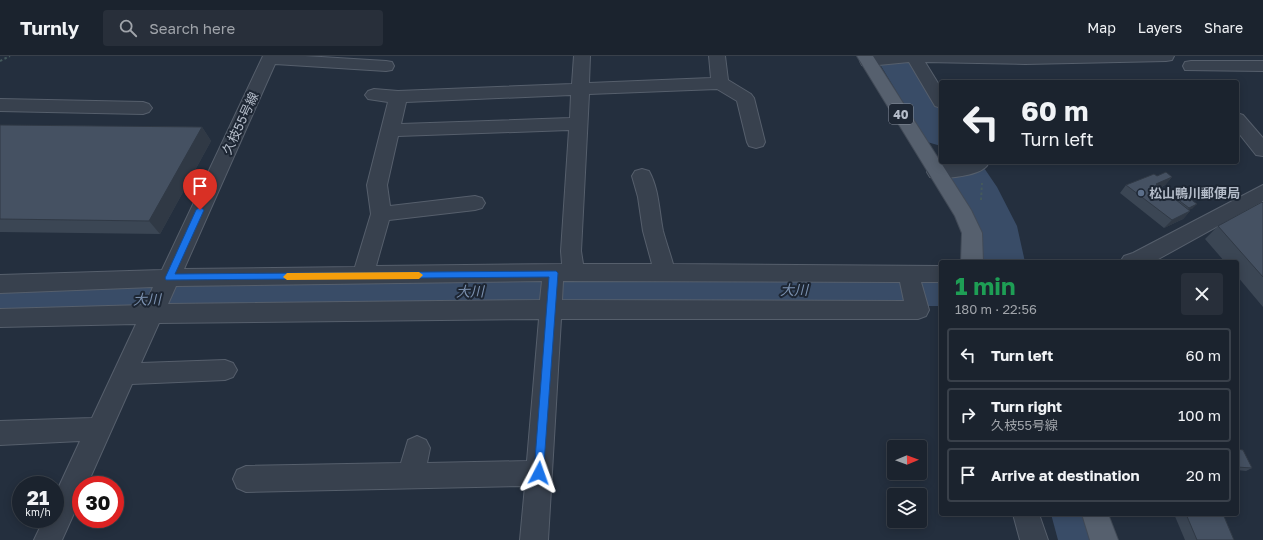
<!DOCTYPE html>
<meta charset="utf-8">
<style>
:root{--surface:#1b232e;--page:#282f3a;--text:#f1f3f6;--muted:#a0a4aa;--line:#39404a}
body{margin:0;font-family:"Golos Text","Noto Sans JP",sans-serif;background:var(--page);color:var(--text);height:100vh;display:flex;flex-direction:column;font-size:15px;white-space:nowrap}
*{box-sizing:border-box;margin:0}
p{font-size:13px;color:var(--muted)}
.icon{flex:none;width:22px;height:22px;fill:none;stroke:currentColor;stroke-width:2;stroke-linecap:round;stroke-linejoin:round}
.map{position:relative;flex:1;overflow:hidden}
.drawer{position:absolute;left:939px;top:204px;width:300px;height:256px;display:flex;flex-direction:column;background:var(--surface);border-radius:4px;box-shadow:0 2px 10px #0003,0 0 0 1px var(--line)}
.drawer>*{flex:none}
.guide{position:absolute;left:939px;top:24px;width:300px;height:84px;border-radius:4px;box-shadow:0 2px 10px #0003,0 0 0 1px var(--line);background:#1b232e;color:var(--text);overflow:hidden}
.needle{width:26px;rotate:89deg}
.fabs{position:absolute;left:887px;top:384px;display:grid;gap:8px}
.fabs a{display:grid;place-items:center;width:40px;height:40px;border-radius:4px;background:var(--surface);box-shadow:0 2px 10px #0003,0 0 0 1px var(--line);font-size:20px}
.speed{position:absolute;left:12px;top:420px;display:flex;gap:8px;font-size:20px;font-weight:700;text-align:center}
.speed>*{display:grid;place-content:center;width:52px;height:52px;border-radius:50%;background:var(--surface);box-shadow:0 2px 10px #0003,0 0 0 1px var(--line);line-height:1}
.speed small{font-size:10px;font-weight:400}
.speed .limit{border:6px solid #d22;background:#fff;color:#111}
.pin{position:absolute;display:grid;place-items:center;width:34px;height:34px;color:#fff;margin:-41px -17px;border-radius:50% 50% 50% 0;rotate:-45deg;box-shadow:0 0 4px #0007}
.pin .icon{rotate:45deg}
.me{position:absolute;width:44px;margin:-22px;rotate:4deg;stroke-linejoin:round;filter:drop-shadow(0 0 3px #0008)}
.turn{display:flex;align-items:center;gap:14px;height:84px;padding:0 16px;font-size:18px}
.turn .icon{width:52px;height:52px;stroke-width:2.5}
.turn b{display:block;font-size:28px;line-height:34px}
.round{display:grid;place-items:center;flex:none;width:42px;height:42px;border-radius:4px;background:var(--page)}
.summary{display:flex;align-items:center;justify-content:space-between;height:68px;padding:0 16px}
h1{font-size:24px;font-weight:700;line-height:30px;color:#1e9e55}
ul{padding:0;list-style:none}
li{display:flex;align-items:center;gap:12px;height:54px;margin:0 8px 6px;padding:0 8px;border:2px solid var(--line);border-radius:4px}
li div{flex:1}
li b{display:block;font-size:15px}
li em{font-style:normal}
header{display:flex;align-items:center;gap:24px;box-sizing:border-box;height:56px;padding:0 20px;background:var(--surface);border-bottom:1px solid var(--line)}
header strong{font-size:19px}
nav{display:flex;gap:22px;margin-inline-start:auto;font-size:14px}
.search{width:280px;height:36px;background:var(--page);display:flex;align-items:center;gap:10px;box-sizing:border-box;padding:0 14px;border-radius:4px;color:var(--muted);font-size:15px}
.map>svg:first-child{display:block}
</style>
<header>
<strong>Turnly</strong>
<div class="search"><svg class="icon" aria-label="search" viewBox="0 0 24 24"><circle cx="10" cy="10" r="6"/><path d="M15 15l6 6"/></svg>Search here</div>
<nav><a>Map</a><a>Layers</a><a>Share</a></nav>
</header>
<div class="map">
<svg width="1263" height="484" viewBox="0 0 1263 484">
<rect width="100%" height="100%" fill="#242f3e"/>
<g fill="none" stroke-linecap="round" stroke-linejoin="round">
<!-- river -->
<g fill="#394c67" fill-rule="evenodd">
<path d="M875 0H909L941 48V90L927 86Z"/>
<path d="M941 103V106H980L997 131 1017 170 1025 206H981L975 170 963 145 939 106Z"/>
<path d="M941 214V250L512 252 0 265V227L512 216Z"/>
<path d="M1051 458H1107L1116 484H1058Z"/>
</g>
<!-- street casing -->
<g stroke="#565f6c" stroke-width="2">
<g id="street">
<path d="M263 0H305L386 5 392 6 394 10 392 14 386 15 275 8 184 213 355 211 371 158 367 129 388 46 368 43 365 39 368 35 374 33 398 35 572 28 574 0H590L589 27 711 22 709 0H725L728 24 751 38 754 42 765 86 763 90 756 92 749 90 747 86 737 45 717 33 589 38 581 195 583 208H652L643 175 638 141 632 120 635 115 642 113 649 115C659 133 659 155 663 175 666 186 670 197 673 208L941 210V226H921L929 254 926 260 918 263H561L548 484H520L525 430 246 436 237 432 233 423 237 414 246 410 401 407 408 384 417 380 426 384 430 392 427 407 527 405 539 263 159 267 141 307 225 304 233 307 237 314 233 321 225 324 132 328 87 429H81V442L62 484H34L44 463H55V439L80 385 0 389V365L92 362 136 268 0 271V253L145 249 153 231 0 237V219L162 214ZM571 39 570 62 401 68 406 46ZM569 74 561 195 562 208 376 210 389 164 475 154 482 152 485 147 482 142 475 140 390 150 387 129 398 80ZM542 225 540 244 168 248 176 230ZM563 225 900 226 904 245 562 244Z"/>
<path d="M868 0H1174L1172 4 1166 5 1025 8 925 6 941 32V52L935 50 909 6 868 10 862 9 860 5 862 1Z"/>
<path d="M1191 5H1263V15L1185 14 1183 10 1185 6Z"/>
<path d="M0 43 143 46 149 48 152 52 149 56 143 58 0 55Z"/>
<path d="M1237 57 1243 59 1263 82V100L1256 99 1237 75Z"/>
<path d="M961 106H987L988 108C982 120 943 124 930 121L927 116 930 111Z"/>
<path d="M1263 129V145L1153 206H1120L1124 200 1133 197Z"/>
<path d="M1013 458H1039L1048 484H1020Z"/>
</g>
</g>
<!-- primary casing -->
<g stroke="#414a57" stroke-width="2">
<g id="primary">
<path d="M857 0H873L971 154 982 177 983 206H961L962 177 955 160Z"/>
<path d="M1082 458H1108L1118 484H1090Z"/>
</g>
</g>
<!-- path -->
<g stroke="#44595c" stroke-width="2" stroke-dasharray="2.5 2.5" stroke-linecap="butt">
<path d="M0 5 10 0"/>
<path d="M981 144 982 127"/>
</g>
<!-- street -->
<use href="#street" fill="#38414e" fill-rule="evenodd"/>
<!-- primary -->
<use href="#primary" fill="#56606e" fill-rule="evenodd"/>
</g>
<!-- wall -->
<g fill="#3b4654">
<path d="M0 69 202 71 211 85 160 178 0 176Z"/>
<path d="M1172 121 1165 129 1160 132 1167 137 1168 136 1193 152 1188 154 1190 155 1183 163 1164 172 1120 137 1126 129Z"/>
<path d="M1263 146V251L1237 220V206H1225L1205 183 1218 170Z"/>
<path d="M1237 393 1252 412 1246 415 1237 414Z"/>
<path d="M1174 458H1223L1234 484H1185Z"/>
</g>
<!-- shaded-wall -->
<g fill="#303945">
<path d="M202 71 211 85 160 178 149 165Z"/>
<path d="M1172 121 1165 129 1149 136 1156 128Z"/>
<path d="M1197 148 1193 152 1185 156 1189 152Z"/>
<path d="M1190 155 1183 163 1164 172 1172 164Z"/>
</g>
<!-- building -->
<g fill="#455162" stroke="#303945">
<path d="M0 69 202 71 149 165 0 163Z"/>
<path d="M1166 116 1172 121 1156 128 1190 155 1172 164 1126 129 1154 118 1157 120Z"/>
<path d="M1176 132 1197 148 1189 152 1168 136Z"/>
<path d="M1262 146 1263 147V221L1218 170Z"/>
<path d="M1237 393 1243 394 1252 412 1237 411Z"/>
<path d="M1186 458H1223L1234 484H1197Z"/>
</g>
<!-- route -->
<path fill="#1a73e8" stroke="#114b97" d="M200 151 204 154 175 218 556 215 558 217 543 421 539 422 535 421 534 417 549 221 166 224 165 222 196 154Z"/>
<!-- slow -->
<path fill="#f59e0b" d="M419 216 423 219 419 223 287 224 283 221 287 217Z"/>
<!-- markers -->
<circle fill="#5c6f8a" stroke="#1d2633" stroke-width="1.5" cx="1141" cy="137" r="4"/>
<g text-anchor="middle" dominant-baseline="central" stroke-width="4" stroke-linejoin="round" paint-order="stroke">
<!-- shield labels -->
<rect fill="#1d2633" stroke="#878f9c" stroke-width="1" x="889" y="48" width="24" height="20" rx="3"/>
<g font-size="12" font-weight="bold" fill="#b4bcc9">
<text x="901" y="58">40</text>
</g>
<!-- street labels -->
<g font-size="13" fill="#b4bcc9" stroke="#1d2633">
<text transform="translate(240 67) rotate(-65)">久枝55号線</text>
</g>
<!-- poi labels -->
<g font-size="13" font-weight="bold" fill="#b4bcc9" stroke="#1d2633" text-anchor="start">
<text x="1149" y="137">松山鴨川郵便局</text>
</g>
<!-- water labels -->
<g font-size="14" font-style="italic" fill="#7c92b1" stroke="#1d2633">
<text x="794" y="233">大川</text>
<text transform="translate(470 235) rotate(-1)">大川</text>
<text transform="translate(147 243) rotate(-1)">大川</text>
</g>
</g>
</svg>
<div class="fabs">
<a><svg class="needle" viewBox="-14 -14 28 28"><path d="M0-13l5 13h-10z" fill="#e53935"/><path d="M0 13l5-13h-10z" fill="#a0a4aa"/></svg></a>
<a><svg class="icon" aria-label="layers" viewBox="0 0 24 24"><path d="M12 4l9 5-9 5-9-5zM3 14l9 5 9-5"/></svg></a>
</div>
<div class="speed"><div>21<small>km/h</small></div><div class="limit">30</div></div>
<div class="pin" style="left:200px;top:154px;background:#d93025"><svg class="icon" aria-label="arrive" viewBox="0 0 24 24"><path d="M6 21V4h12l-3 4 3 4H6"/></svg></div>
<svg class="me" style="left:539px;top:417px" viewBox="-20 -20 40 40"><path d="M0-17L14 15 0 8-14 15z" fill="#1a73e8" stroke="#fff" stroke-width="4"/></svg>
<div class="guide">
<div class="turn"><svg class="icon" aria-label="left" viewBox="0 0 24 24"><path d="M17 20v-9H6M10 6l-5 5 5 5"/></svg><div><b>60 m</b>Turn left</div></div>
</div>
<section class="drawer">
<div class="summary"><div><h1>1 min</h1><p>180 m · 22:56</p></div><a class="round"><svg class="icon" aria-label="close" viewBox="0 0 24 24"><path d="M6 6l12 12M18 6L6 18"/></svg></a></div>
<ul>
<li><svg class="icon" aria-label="left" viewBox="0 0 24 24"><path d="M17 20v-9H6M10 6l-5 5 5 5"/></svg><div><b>Turn left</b></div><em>60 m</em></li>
<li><svg class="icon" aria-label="right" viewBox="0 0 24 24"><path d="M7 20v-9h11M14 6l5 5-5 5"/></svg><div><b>Turn right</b><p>久枝55号線</p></div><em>100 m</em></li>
<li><svg class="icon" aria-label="arrive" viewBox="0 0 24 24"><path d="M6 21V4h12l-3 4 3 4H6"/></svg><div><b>Arrive at destination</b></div><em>20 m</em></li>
</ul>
</section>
</div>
